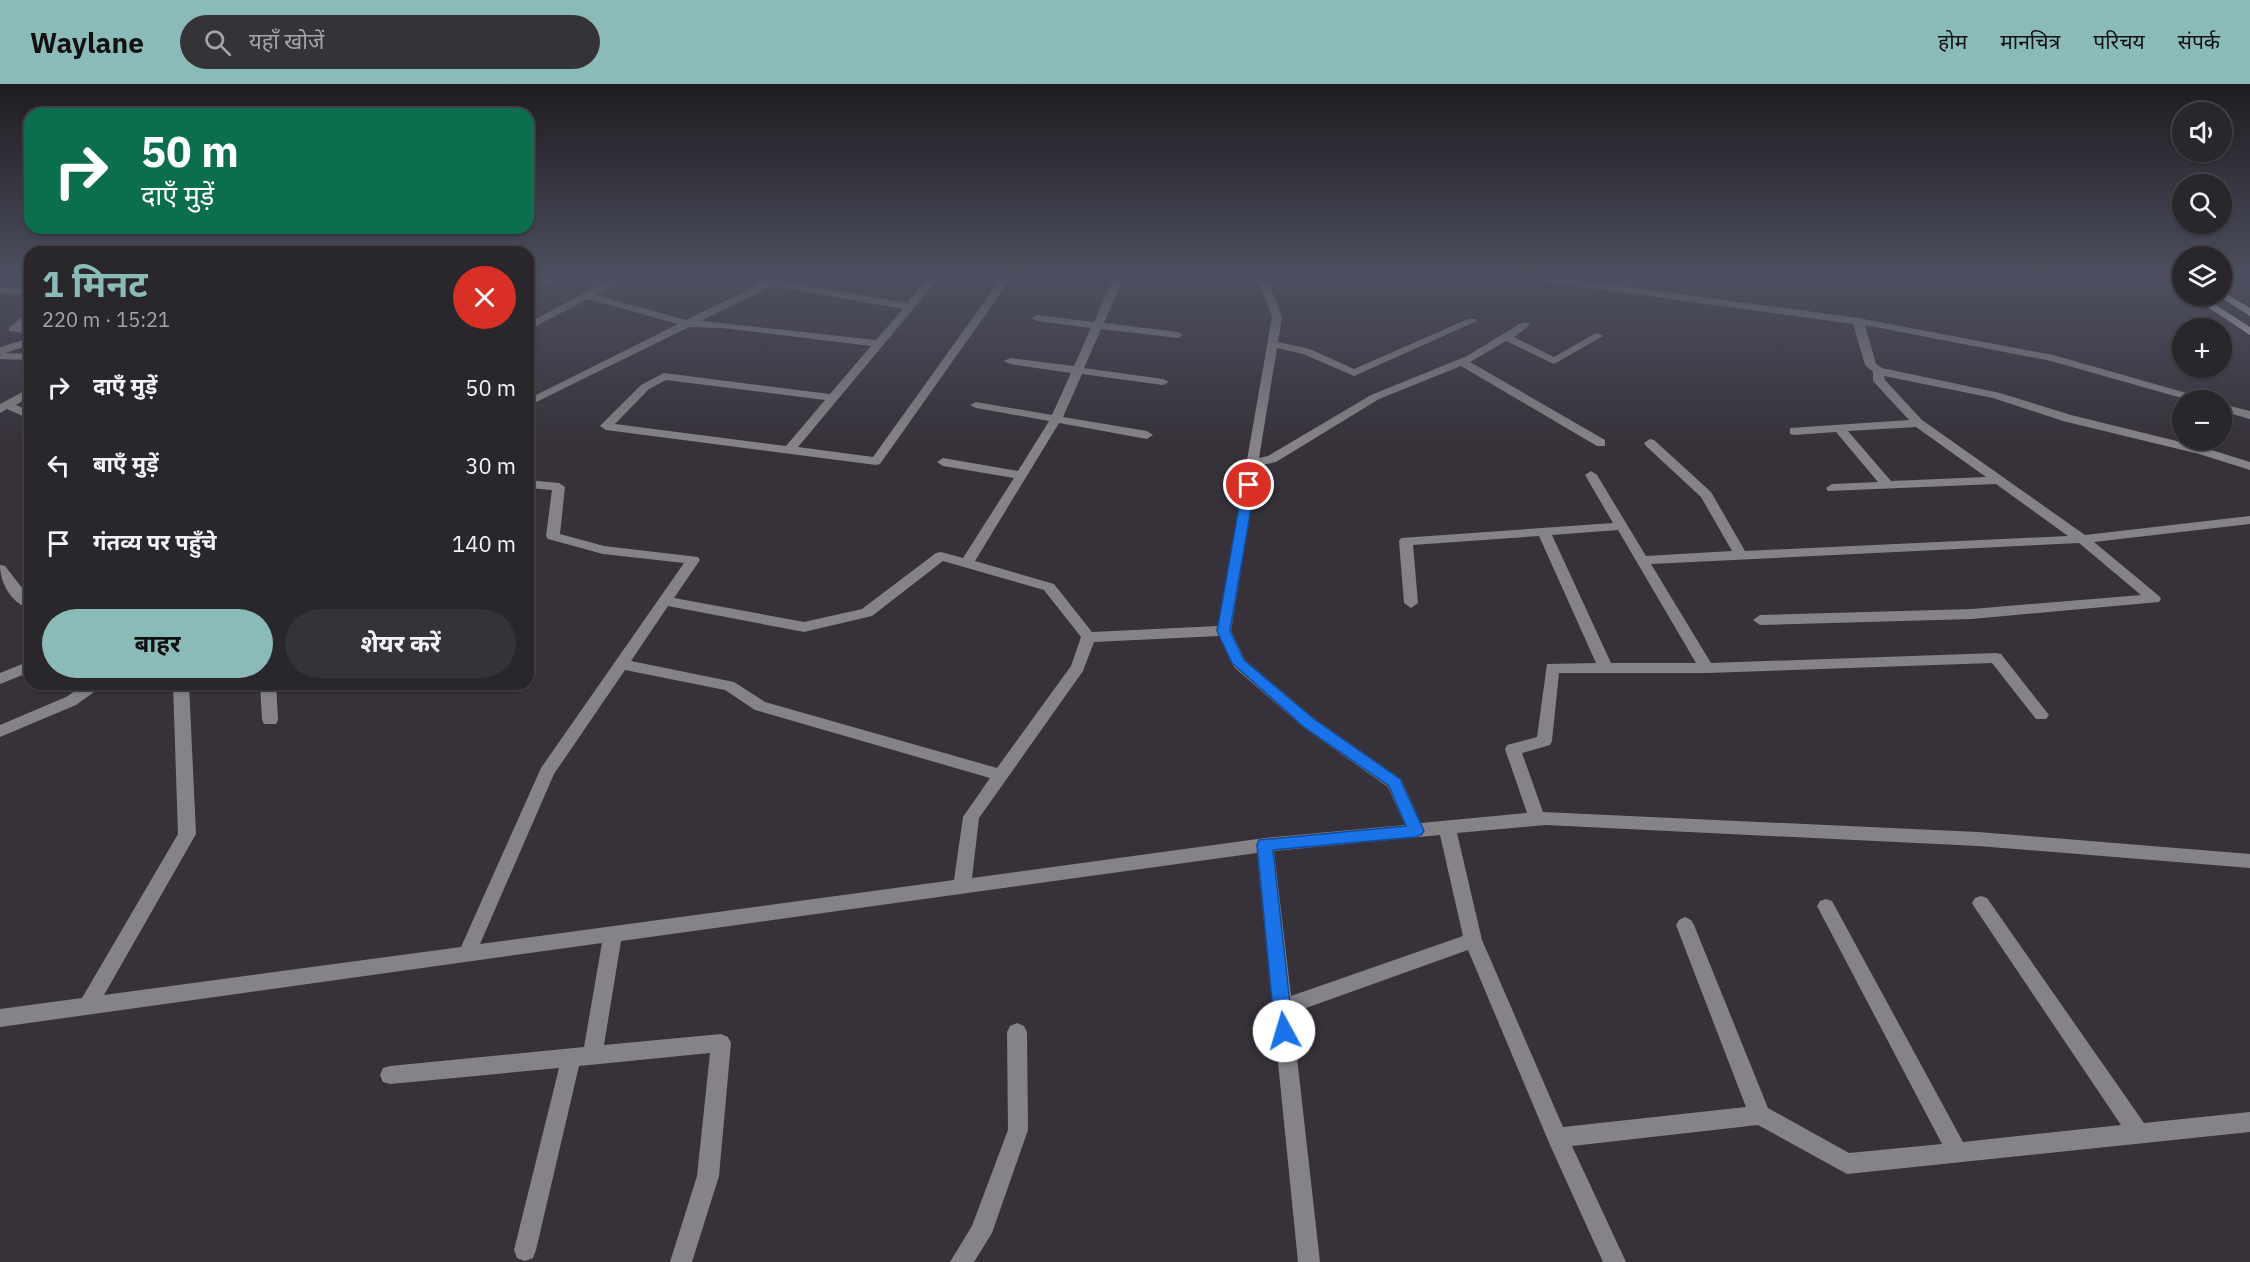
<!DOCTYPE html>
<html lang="hi">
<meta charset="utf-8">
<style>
:root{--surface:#29262c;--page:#353238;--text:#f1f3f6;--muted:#a5a5a9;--line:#454348;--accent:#8bbbb9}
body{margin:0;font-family:"IBM Plex Sans","Noto Sans Devanagari",sans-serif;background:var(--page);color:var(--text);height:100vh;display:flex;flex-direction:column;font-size:22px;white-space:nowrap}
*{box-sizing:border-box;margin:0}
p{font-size:20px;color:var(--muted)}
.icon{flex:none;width:33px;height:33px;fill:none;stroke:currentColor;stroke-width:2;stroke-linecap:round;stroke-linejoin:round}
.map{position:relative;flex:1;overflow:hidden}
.sheet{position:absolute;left:24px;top:162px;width:510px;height:444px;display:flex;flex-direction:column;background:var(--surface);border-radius:18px;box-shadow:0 2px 4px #0004,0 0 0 2px var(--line)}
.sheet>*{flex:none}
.hud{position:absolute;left:24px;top:24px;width:510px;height:126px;border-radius:18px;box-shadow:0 2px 4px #0004,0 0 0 2px var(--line);background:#0b6e4f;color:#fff;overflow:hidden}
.fabs{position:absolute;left:2172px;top:18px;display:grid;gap:12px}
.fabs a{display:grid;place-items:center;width:60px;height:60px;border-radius:50%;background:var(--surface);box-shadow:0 2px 4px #0004,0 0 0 2px var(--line);font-size:30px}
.pin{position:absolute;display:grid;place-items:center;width:51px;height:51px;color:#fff;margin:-26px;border:3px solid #fff;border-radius:50%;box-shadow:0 2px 6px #0007}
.me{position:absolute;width:66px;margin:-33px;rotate:354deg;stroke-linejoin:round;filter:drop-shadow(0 0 4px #0008)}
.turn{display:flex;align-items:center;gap:21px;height:126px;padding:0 18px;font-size:27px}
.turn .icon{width:78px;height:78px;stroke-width:2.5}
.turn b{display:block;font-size:42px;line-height:51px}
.round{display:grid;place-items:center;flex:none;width:63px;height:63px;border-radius:32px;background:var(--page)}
.headline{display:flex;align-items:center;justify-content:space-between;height:102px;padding:0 18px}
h1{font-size:36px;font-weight:700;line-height:45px;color:var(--accent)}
.cta{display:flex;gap:12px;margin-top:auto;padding:12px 18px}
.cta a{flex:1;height:69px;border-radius:36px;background:var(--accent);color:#111;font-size:24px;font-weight:700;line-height:69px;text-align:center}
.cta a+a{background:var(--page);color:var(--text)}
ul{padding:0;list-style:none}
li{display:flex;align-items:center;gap:18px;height:78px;padding:0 18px}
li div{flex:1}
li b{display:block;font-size:22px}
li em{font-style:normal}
header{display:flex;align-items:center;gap:36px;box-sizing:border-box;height:84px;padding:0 30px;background:var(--accent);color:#111}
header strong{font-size:28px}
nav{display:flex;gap:33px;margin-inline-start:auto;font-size:21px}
.search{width:420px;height:54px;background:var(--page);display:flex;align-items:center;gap:15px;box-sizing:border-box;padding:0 21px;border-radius:33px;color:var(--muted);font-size:22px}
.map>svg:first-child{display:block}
</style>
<header>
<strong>Waylane</strong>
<div class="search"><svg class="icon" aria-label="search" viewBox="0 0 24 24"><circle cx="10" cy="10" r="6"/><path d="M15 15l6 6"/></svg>यहाँ खोजें</div>
<nav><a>होम</a><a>मानचित्र</a><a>परिचय</a><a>संपर्क</a></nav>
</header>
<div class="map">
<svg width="2250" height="1178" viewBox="0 0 2250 1178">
<rect width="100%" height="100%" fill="#37323a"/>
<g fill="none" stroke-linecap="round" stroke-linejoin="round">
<!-- minor -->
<g fill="#858387" fill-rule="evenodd">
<path d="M531 193H546L552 197 547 200Z"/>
<path d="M614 193H627L596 211 686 236 762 199 748 193 770 195 787 193 781 198 907 219 929 193H940L798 363 873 373 1002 193H1012L880 380 876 381 606 346 600 342 641 301 664 289 830 310 871 262 722 244 689 243 528 322V315L678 240 588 215 528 246V239ZM772 202 903 225 876 256 701 237ZM666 296 825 316 786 362 615 340 649 305Z"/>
<path d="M1114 193H1124L1104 239 1178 248 1183 251 1178 254 1101 245 1084 284 1163 295 1169 298 1163 301 1082 290 1063 333 1147 347 1153 351 1147 355 1059 339 975 477 1054 500 1092 548 1218 542 1272 233 1260 202 1261 200 1270 202 1282 233 1278 258 1310 265 1354 285 1468 235H1476L1477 237 1354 292 1303 270 1277 264 1259 374 1268 372 1371 311 1467 272 1521 239H1529L1530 241 1514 253 1554 273 1594 250 1598 249 1603 252 1554 280 1506 257 1470 278 1605 356V362H1597L1461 282 1379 315 1276 378 1258 382 1231 547 1245 576 1315 635 1401 695 1421 739 1527 729 1505 665 1507 661 1537 653 1547 580 1596 579 1539 452 1413 461 1418 519 1411 524 1404 519 1399 457 1401 454 1613 439 1585 391 1591 387 1597 391 1646 472 1732 467 1701 413 1646 362 1644 359 1650 355 1654 356 1711 408 1745 467 2068 452 1996 400 1828 407 1826 404 1832 400 1878 398 1836 348 1794 351 1790 350V344L1909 336 1873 297V288L1865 281 1853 240 1533 196 1528 193H1557L1858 234 2053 271 2204 314 2205 316H2189L2051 277 1865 241 1876 280 1882 284 2000 309 2071 331 2205 364 2250 378V386L2199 370 2063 337 1993 314 1884 292 1885 296 1922 336 2085 451 2250 432V440L2094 458 2159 512 2161 515 2159 518 1972 535 1760 541 1753 536 1760 531 1972 525 2141 511 2079 459 1651 480 1711 579 1996 569 2001 570 2049 631 2046 635H2036L1992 579 1707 589H1559L1552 657 1550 661 1522 669 1543 728 1978 748 2250 770V784L1978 762 1546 741 1457 749 1482 856 1563 1043 1746 1023 1676 841 1679 836 1685 833 1691 836 1694 841 1768 1024 1849 1069 1942 1060 1817 822 1820 817 1826 815 1832 817 1963 1058 2121 1041 1975 824 1972 819 1975 814 1981 812 1987 814 2144 1039 2250 1028V1048L1847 1090 1758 1041 1572 1062 1626 1178H1603L1550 1061 1468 866 1292 929 1320 1178H1298L1257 769 621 857 604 961 721 950 728 953 731 959 719 1092 692 1178H670L697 1092 710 969 579 982 536 1166 533 1174 525 1177 517 1174 514 1166 559 984 390 1000 383 998 380 991 383 984 390 982 584 963 602 859 0 943V925L82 914 178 750 173 600H189L196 750 104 911 461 863 541 684 684 479 603 470 548 455 546 452 552 406 528 404V396L559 399 565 403 560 450 604 462 698 473 700 476 674 514 804 538 862 525 936 469 941 468 963 474 1014 394 943 382 937 378 943 374 1018 387 1049 337 976 324 970 321 976 318 1052 331 1071 289 1010 280 1004 277 1010 274 1074 282 1091 244 1037 237 1032 234 1037 231 1094 238ZM1916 343 1986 393 1891 397 1848 347ZM1618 446 1696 579H1611L1552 451ZM943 477 1044 506 1081 553 1071 582 997 684 765 618 734 598 631 577 668 522 804 548 872 532ZM1219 552 1234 583 1303 643 1388 703 1405 741 1265 754 972 794 979 734 1083 587 1094 558ZM625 586 725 606 755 626 990 694 963 733 954 796 480 860 554 690ZM1440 751 1463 852 1291 912 1274 767Z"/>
<path d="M0 203 30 204V210L0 209Z"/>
<path d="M30 228V236L22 243 30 244V250L9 247V243Z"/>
<path d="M30 254V261L5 269 30 270V276L0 275V263Z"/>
<path d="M30 304V312L16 321 30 327V335L7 325 0 329V320Z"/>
<path d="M2222 320 2250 327V335L2222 327Z"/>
<path d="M0 481 5 482 30 514V525C11 519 0 499 0 481Z"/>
<path d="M30 577V588L0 600V589Z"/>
<path d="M86 600H105L76 621 0 653V641L66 613Z"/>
<path d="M260 600H276L278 636 276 640H264L262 636Z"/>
<path d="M1017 939 1024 942 1027 948 1028 1046 992 1149 974 1178H950L972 1142 1008 1046 1007 948 1010 942Z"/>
</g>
<!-- major -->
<g fill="#d6d2db" fill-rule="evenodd">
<path d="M2164 193H2176L2182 198V205Z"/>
<path d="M2222 207 2250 224V232L2218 212H2222Z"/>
<path d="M2191 212H2202L2250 243V251Z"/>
</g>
</g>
<!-- sky -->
<linearGradient id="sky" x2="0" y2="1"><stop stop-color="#1e1c20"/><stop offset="0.54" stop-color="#4d4f60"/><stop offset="1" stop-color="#4d4f60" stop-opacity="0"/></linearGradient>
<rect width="2250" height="358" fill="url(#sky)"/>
<!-- route -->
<path fill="#1a73e8" stroke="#114b97" stroke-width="1.5" d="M1249 398 1255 401 1230 547 1244 576 1314 635 1400 695 1424 747 1421 751 1416 753 1273 766 1293 947 1290 952 1284 955 1278 952 1275 947 1257 761 1259 756 1406 742 1389 702 1304 643 1232 579 1217 547 1243 401Z"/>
</svg>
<div class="fabs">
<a><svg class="icon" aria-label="sound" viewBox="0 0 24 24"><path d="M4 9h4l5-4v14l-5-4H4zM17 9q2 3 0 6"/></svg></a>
<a><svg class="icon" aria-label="search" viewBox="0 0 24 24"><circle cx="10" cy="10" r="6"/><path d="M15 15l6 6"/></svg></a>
<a><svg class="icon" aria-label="layers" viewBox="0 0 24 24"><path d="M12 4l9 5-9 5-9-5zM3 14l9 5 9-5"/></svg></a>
<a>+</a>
<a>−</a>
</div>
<div class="pin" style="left:1249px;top:401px;background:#d93025"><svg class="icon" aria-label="arrive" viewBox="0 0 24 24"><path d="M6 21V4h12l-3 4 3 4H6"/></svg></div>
<svg class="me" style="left:1284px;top:947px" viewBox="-20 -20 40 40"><circle r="19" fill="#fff"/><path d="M0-13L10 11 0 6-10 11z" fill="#1a73e8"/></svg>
<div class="hud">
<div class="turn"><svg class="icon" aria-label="right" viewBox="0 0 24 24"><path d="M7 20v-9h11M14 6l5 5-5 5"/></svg><div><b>50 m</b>दाएँ मुड़ें</div></div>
</div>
<section class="sheet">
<div class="headline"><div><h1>1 मिनट</h1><p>220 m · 15:21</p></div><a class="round" style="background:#d93025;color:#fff"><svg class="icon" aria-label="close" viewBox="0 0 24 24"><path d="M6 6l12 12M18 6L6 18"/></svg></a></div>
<ul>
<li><svg class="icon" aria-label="right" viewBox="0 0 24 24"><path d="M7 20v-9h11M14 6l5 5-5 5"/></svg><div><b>दाएँ मुड़ें</b></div><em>50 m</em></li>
<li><svg class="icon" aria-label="left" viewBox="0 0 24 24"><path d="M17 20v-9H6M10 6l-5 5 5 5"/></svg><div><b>बाएँ मुड़ें</b></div><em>30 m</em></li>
<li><svg class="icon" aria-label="arrive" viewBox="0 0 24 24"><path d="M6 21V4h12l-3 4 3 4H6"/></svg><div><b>गंतव्य पर पहुँचे</b></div><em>140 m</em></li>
</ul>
<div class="cta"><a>बाहर</a><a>शेयर करें</a></div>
</section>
</div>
